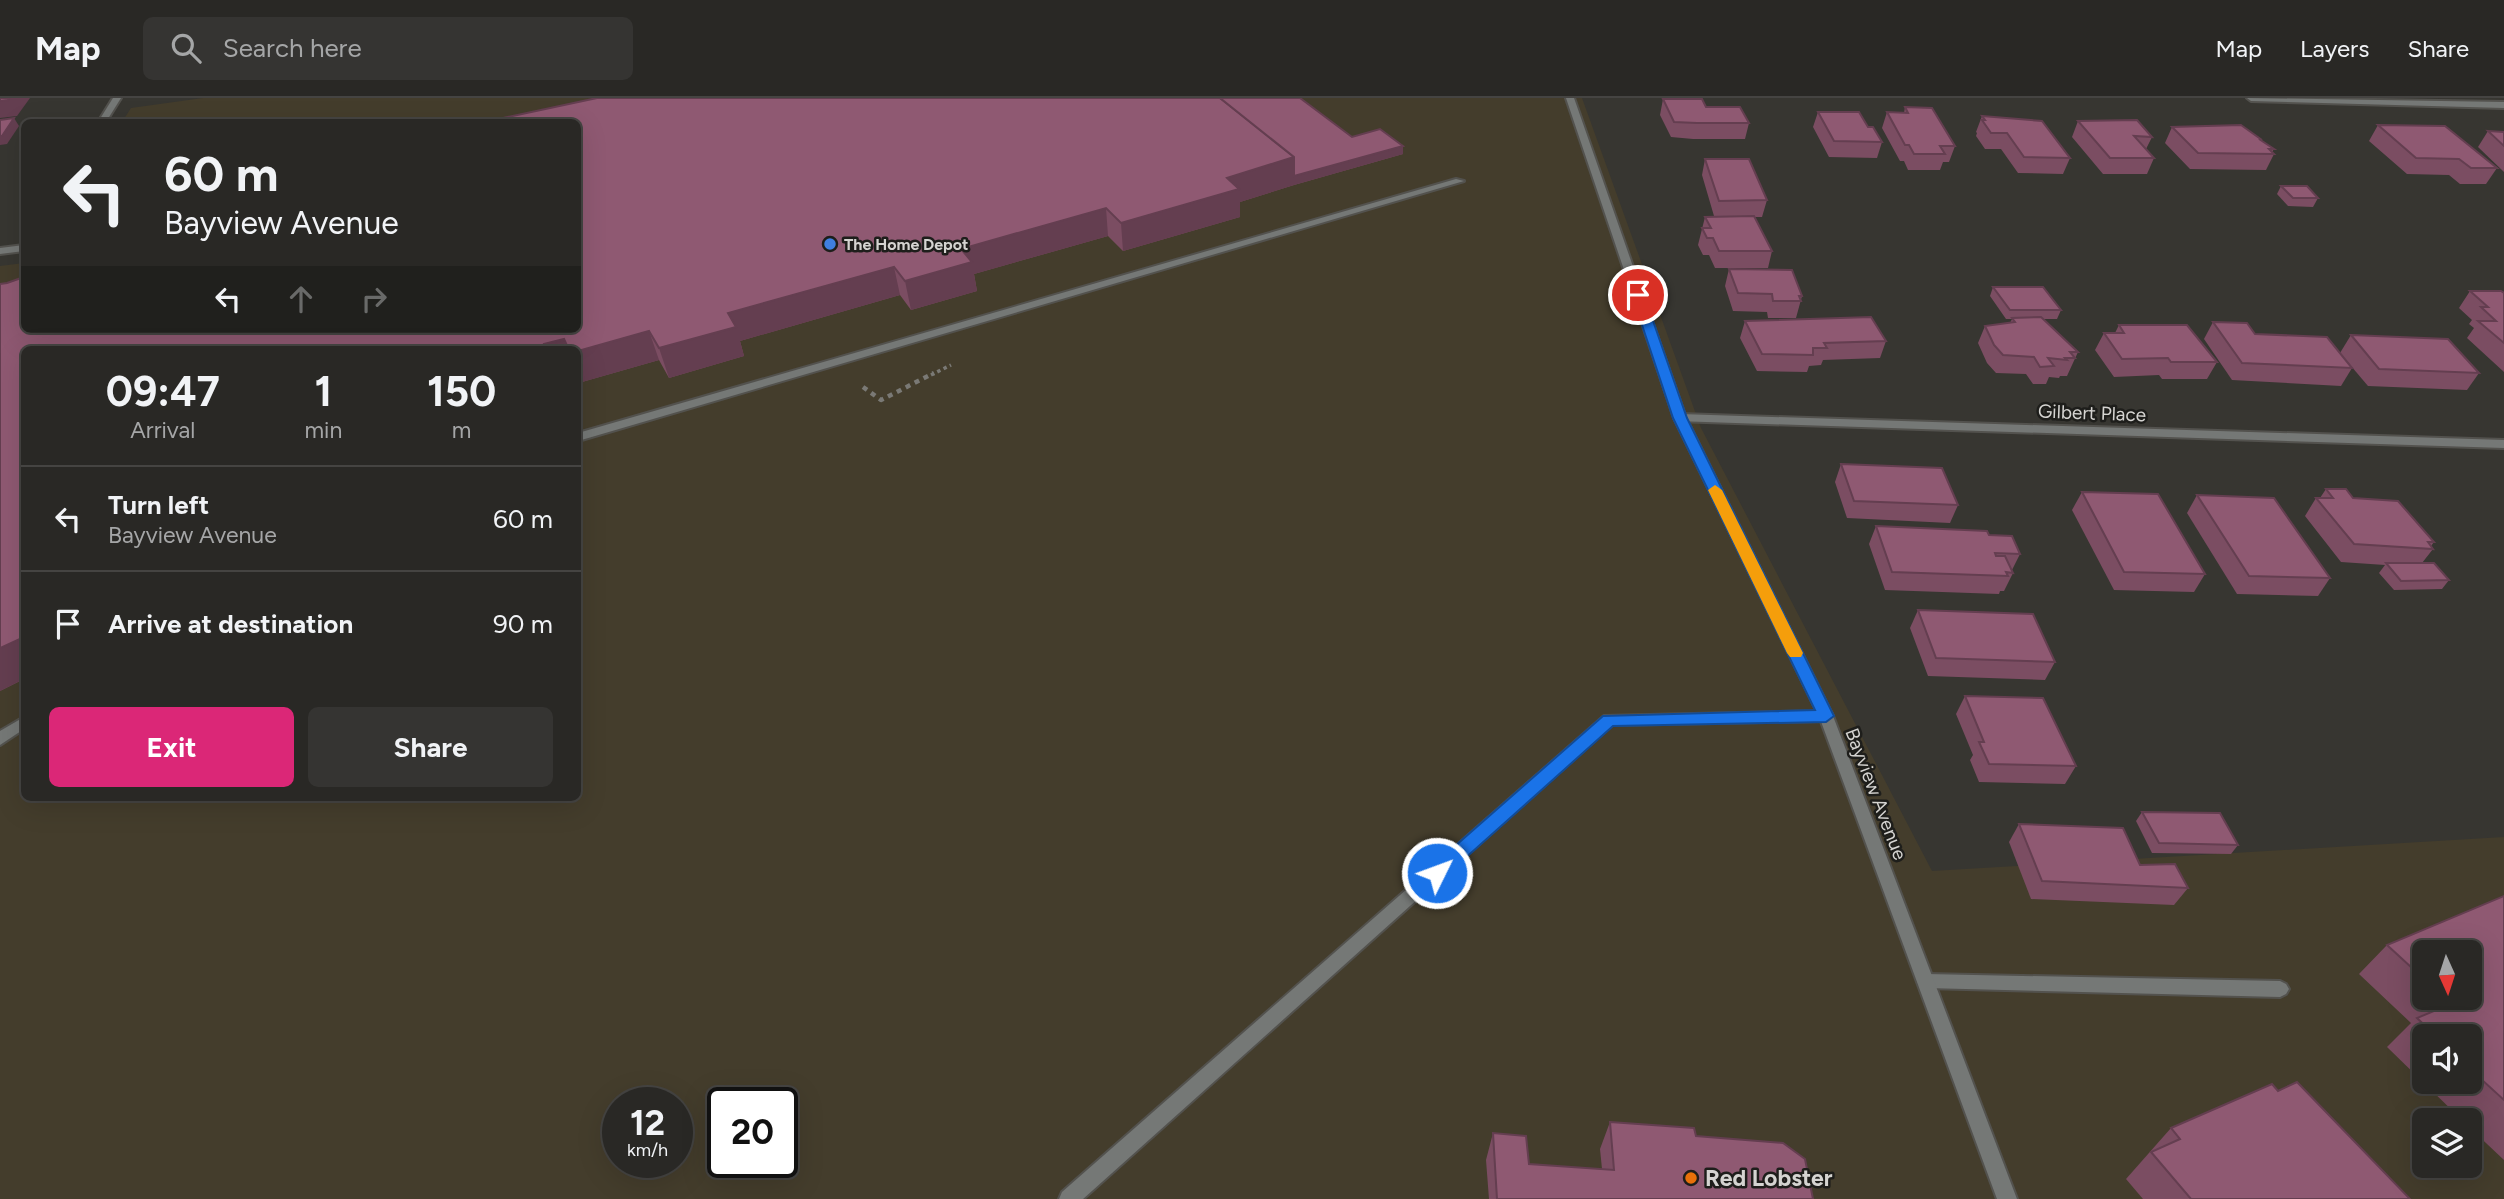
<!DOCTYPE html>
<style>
:root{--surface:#292825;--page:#353432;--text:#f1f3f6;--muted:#a5a6a7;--line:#454442;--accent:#db2777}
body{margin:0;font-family:Figtree,sans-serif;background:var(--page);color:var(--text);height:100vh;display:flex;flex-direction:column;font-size:26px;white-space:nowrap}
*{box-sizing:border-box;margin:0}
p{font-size:23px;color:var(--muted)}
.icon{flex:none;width:38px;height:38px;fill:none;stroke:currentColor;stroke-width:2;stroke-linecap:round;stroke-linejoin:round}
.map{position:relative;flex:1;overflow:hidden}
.side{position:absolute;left:21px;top:248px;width:560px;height:455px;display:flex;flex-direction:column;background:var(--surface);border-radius:10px;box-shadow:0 7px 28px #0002,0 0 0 2px var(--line)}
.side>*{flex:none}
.banner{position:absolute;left:21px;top:21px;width:560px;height:214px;border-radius:10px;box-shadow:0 7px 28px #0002,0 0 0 2px var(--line);background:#292825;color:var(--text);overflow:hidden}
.needle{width:46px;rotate:177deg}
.controls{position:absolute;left:2412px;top:842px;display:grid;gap:14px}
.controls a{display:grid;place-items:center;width:70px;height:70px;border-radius:10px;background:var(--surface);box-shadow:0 7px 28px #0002,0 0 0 2px var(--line);font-size:35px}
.speed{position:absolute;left:602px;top:989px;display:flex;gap:14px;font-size:35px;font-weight:700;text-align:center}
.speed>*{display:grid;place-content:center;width:91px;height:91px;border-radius:50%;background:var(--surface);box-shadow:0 7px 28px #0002,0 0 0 2px var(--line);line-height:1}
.speed small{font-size:18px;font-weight:400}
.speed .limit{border:4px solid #111;border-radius:10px;background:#fff;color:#111}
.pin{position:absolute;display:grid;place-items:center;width:60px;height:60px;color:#fff;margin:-30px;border:4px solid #fff;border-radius:50%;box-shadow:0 2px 7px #0007}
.me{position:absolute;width:77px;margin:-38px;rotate:48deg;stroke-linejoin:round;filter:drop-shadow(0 0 5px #0008)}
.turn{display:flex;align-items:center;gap:24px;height:147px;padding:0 28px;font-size:32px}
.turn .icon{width:91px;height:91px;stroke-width:2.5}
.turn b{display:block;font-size:49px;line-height:60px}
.lanes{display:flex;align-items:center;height:66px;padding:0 28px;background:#0003;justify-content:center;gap:35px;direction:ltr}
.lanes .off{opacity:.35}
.eta{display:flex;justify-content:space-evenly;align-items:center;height:119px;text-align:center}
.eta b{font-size:42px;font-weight:700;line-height:49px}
.button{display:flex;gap:14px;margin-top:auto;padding:14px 28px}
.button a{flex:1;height:80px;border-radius:10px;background:var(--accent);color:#fff;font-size:28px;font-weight:700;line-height:80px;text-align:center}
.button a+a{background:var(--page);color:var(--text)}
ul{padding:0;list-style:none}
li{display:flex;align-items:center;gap:21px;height:105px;padding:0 28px;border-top:2px solid var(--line)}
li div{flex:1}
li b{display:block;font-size:26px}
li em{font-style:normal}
header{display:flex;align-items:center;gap:42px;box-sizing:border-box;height:98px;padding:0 35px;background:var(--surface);border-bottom:2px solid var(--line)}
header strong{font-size:33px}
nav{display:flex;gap:38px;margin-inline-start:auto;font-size:24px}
.search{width:490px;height:63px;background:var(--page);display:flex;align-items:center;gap:18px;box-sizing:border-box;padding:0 24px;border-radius:10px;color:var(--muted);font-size:26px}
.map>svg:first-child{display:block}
</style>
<header>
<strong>Map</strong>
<div class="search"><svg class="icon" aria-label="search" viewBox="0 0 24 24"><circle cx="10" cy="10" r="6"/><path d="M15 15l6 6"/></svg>Search here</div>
<nav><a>Map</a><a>Layers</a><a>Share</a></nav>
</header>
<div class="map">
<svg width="2504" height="1101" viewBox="0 0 2504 1101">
<rect width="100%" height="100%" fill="#373631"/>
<!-- commercial -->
<path fill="#443d2c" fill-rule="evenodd" d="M203 0H1582L1701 330 1932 773 2504 739V1101H0V168L24 165V231H578V24H122L131 10ZM24 252H578V700H24ZM2424 854H2469V900H2424ZM2424 938H2469V984H2424ZM618 1004H677V1064H618ZM723 1004H782V1064H723ZM2424 1022H2469V1068H2424Z"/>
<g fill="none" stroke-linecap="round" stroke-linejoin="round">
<!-- service casing -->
<g stroke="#53524e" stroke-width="4">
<g id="service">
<path d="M1456 81 1464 83 578 343V335Z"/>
<path d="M1826 613 1831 614 1833 618 1831 622 1826 623 1612 627 1083 1101H1059L1062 1094 1604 618Z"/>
<path d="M24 619V631L0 647V633Z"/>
<path d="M1926 876 2280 883 2286 886 2289 891 2286 896 2280 899 1926 890 1920 888 1917 883 1920 878Z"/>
</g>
</g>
<!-- minor casing -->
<g stroke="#53524e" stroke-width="4">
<g id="minor">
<path d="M113 0H121L106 24H98Z"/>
<path d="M2247 0 2504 4V10L2251 3Z"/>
<path d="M24 147V153L0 156V150Z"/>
<path d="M1680 316 2504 342V350L1676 323 1674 320Z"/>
</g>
</g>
<!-- tertiary casing -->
<g stroke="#53524e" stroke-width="4">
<path id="tertiary" d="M1566 0H1574L1686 320 1833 618 2017 1101H1997L1819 618 1674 320Z"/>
</g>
<!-- path-far1 -->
<path stroke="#7a7975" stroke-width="3.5" stroke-dasharray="3.5 3.5" stroke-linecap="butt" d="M931 277 951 267"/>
<!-- path -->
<path stroke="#7a7975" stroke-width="4.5" stroke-dasharray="5 5" stroke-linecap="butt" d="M863 289 881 302 934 275"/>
<!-- service -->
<use href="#service" fill="#757876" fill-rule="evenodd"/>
<!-- minor -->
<use href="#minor" fill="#757876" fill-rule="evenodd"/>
<!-- tertiary -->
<use href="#tertiary" fill="#757876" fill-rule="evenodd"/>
</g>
<!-- wall -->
<g fill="#7b4d62" fill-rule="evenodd">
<path d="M1663 1 1706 9 1749 25 1745 41H1693L1671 39 1660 17Z"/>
<path d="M1905 9 1955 48 1949 64H1943L1940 72H1908L1904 63H1900L1882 30 1887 14 1904 15Z"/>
<path d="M1818 14 1882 44 1877 60 1829 59 1813 29Z"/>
<path d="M1982 18 2070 60 2063 76 2018 75 2001 51H1985L1976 38 1977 35 1976 34Z"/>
<path d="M2078 23 2152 39 2146 51 2154 60 2147 76H2103L2072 39Z"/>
<path d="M2378 27 2497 70 2486 86H2460L2449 77 2407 76 2369 43Z"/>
<path d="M2172 29 2262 42 2261 43 2274 51 2272 54 2274 56 2266 72 2190 71 2165 45Z"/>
<path d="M2488 33 2504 34V74L2478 49Z"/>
<path d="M1352 39 1403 56 1294 87 1240 104V119L1123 153 1108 138 974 176 977 193 911 212 900 197 740 243 744 258 669 280 659 262 582 284 578 275V252H24V581L0 593 24 231Z"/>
<path d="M1705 61 1767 102 1762 119H1754L1772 153 1768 170H1715L1709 157H1703L1698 147 1705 119 1714 118 1702 77Z"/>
<path d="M2281 88 2318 100 2313 109 2288 108 2277 96Z"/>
<path d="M1729 171 1802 198 1796 220H1768L1767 214 1733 213 1725 188Z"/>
<path d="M1993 189 2061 212 2057 221H2043L2078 254 2067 278H2060L2059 280 2049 279 2046 286H2033L2026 276 1996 275 1987 265 1978 245 1985 228 2010 225 2012 221H2006L1990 198Z"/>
<path d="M2470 193 2504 195V274L2467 240 2474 230 2469 226 2472 222 2459 210Z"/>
<path d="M1745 223 1886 243 1880 260 1823 262 1821 267 1809 268 1807 274 1757 273 1740 240Z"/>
<path d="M2213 224 2255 236 2352 270 2341 288 2232 282 2204 241Z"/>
<path d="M2119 227 2217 264 2207 281H2162L2159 277 2114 279 2095 252 2104 235H2115Z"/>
<path d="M2351 237 2479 275 2467 292 2368 288 2340 255Z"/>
<path d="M1841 366 1958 407 1950 425 1847 420 1835 384Z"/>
<path d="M2326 391 2353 400 2434 444 2431 448 2433 451 2422 465 2449 482 2442 491 2394 492 2379 475 2385 467 2341 464 2305 418 2316 400H2320Z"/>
<path d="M2082 394 2205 476 2194 494 2114 492 2072 412Z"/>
<path d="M2197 397 2330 480 2318 498 2237 496 2187 415Z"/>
<path d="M1876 428 1989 437 2020 456 2012 472 2013 475 2004 493H2000L1999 496 1885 492 1869 446Z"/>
<path d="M1918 512 2055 564 2045 582 1928 578 1910 530Z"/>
<path d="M1965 598 2076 668 2065 686 1979 684 1970 662 1973 657 1956 616Z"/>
<path d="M2142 714 2238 747 2231 756 2152 755 2136 723Z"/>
<path d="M2019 726 2140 767 2188 790 2174 807 2031 801 2009 744Z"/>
<path d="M2504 798V1062L2469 1029V1022H2462L2387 949 2411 925 2359 876 2387 847ZM2424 854 2469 900H2424ZM2424 938H2469V984H2424Z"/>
<path d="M2278 993 2410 1101H2143L2126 1081 2171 1030Z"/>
<path d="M1610 1024 1696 1038 1813 1101H1489L1486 1062 1493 1035 1529 1066 1602 1071 1600 1051Z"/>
</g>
<!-- shaded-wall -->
<g fill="#643e50">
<path d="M9 0H30L17 18 0 20V3Z"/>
<path d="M14 20 19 28 7 46 0 47V38Z"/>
<path d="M1403 48V56L1294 87 1240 104V119L1123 153 1121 125 1227 80 1294 59Z"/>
<path d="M1106 110 1108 138 974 176 977 193 911 212 905 183 961 151Z"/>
<path d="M894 169 900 197 740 243 744 258 669 280 659 250 728 215Z"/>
<path d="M649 233 659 262 582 284 578 273V253Z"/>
<path d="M564 241 568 252H546L544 246Z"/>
<path d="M24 530V581L0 593V550L21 531Z"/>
</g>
<!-- building -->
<g fill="#8f5972" stroke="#643e50" stroke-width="2">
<path d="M0 0H9L8 2 0 3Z"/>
<path d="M597 0H1220L1294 59 1227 80 1239 91 1121 125 1106 110 961 151 972 164 905 183 894 169 728 215 736 229 659 250 649 233 578 253 569 252 564 241 544 246 546 252H24V530L21 531 20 541 0 550V186L7 185 24 179V231H578V24H484Z"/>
<path d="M1220 0H1300L1352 39 1380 31 1403 48 1294 78V59Z"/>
<path d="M1663 1H1702L1706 9H1740L1749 25H1697L1674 24Z"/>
<path d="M1905 9 1932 10 1955 48H1940L1945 56H1914L1909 47H1905L1887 14 1908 15Z"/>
<path d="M1818 14H1859L1868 29H1873L1882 44 1834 43Z"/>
<path d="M1982 18 2042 23 2070 60 2024 59 2007 35H1991L1982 22H1985Z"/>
<path d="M14 20 2 38H0V22Z"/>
<path d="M2137 22 2152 39 2134 38 2154 60H2110L2078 23Z"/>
<path d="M2241 27 2262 42 2259 41 2274 51H2269L2274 56 2198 55 2172 29Z"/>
<path d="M2378 27 2445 28 2497 70H2471L2459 61 2416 60Z"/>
<path d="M2488 33 2504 34V48Z"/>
<path d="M1705 61H1749L1767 102 1719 103Z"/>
<path d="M2281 88H2307L2318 100H2293Z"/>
<path d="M1754 118 1772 153H1719L1713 140H1707L1702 130H1711L1705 119Z"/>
<path d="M1729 171 1792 172 1802 198H1799L1801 203H1773L1772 196 1738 195Z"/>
<path d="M1993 189H2043L2061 212H2010Z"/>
<path d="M2470 193H2501L2504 195V245L2478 223H2496L2481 209H2488Z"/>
<path d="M1871 219 1886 243 1824 245 1827 250H1813V257L1762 256 1745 223Z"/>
<path d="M2041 219 2078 254H2070L2075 260H2065L2067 262 2048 260 2054 268 2040 269 2034 259 2003 257 1994 247 1985 228 2015 224 2012 220Z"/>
<path d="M2213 224 2247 225 2255 236 2327 239 2352 270 2242 265Z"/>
<path d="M2119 227H2187L2217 264H2171L2168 260 2122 261 2104 235H2124Z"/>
<path d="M2351 237 2448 241 2479 275 2379 271Z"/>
<path d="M1841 366 1942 370 1958 407 1854 403Z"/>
<path d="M2326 391H2346L2353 400 2398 403 2434 444H2428L2433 451 2354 446 2316 400H2333Z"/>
<path d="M2082 394 2158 396 2205 476 2124 474Z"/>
<path d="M2197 397 2274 400 2330 480 2249 478Z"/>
<path d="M1876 428 1987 433 1989 437 2012 438 2020 456 1995 455 1996 458H2005L2013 475 2006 474 2008 478 1892 474Z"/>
<path d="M2386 465H2434L2449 482 2401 483Z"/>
<path d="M1918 512 2033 516 2055 564 1936 560Z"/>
<path d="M1965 598 2043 600 2076 668 1989 666 1979 644H1984Z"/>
<path d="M2142 714 2220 715 2238 747 2159 745Z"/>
<path d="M2019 726 2123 730 2140 767 2175 766 2188 790 2042 783Z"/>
<path d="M2504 798V1002L2469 970V938H2436L2417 920 2451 906 2444 900H2469V854H2424V881L2387 847Z"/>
<path d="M2297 984 2410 1101H2191L2151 1054 2180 1041 2171 1030 2272 986 2278 993Z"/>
<path d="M1610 1024 1694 1030 1696 1038 1783 1045 1805 1061 1813 1101H1497L1493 1035 1526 1038 1529 1066 1614 1072Z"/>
</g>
<!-- route -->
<path fill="#1a73e8" stroke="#114b97" stroke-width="2" d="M1638 193 1644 197 1687 320 1834 618 1826 624 1613 628 1443 780H1430L1427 775 1430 770 1603 618 1815 612 1673 320 1632 197Z"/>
<!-- slow -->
<path fill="#f59e0b" d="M1715 387 1722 392 1803 555 1801 559H1790L1787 555 1708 392Z"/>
<!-- markers -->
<circle fill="#3f7fe0" stroke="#1e1e1b" stroke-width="2.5" cx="830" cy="146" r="7"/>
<circle fill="#e8710a" stroke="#1e1e1b" stroke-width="2.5" cx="1691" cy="1080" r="7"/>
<g text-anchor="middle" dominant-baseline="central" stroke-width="5" stroke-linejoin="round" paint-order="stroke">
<!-- far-poi labels -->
<g font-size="16" font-weight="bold" fill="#d5d4d1" stroke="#1e1e1b" text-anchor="start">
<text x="844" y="146">The Home Depot</text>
</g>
<!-- street labels -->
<g font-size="19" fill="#d5d4d1" stroke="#1e1e1b">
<text transform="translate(2092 315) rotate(2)">Gilbert Place</text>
<text transform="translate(1876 696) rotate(69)">Bayview Avenue</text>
</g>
<!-- near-poi labels -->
<g font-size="23" font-weight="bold" fill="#d5d4d1" stroke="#1e1e1b" text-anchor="start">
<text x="1705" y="1080">Red Lobster</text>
</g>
</g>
</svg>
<div class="controls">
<a><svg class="needle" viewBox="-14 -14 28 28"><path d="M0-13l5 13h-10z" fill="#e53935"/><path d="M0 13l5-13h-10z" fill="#a5a6a7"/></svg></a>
<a><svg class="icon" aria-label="sound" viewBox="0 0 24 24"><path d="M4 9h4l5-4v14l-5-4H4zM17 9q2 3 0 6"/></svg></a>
<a><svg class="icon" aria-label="layers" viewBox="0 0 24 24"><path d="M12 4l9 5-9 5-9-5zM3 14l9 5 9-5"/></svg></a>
</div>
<div class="speed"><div>12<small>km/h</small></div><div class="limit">20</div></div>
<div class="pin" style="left:1638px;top:197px;background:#d93025"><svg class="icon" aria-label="arrive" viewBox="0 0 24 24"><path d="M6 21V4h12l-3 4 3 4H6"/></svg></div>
<svg class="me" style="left:1437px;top:775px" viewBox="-20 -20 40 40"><circle r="17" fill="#1a73e8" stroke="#fff" stroke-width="3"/><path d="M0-11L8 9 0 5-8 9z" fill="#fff"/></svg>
<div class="banner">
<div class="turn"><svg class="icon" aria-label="left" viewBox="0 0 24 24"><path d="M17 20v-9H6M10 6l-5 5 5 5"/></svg><div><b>60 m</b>Bayview Avenue</div></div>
<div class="lanes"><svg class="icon" aria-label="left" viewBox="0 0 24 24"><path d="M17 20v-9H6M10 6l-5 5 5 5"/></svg><svg class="icon off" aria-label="ahead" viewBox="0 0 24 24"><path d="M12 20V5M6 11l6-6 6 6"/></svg><svg class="icon off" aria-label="right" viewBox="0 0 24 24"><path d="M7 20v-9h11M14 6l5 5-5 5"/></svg></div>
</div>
<section class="side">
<div class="eta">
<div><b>09:47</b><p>Arrival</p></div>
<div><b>1</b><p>min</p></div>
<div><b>150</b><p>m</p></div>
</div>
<ul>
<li><svg class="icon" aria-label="left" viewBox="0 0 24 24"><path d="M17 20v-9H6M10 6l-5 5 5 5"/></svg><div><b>Turn left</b><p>Bayview Avenue</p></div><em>60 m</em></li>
<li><svg class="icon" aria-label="arrive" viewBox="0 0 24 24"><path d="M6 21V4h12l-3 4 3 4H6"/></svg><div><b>Arrive at destination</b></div><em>90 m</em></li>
</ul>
<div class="button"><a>Exit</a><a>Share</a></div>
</section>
</div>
